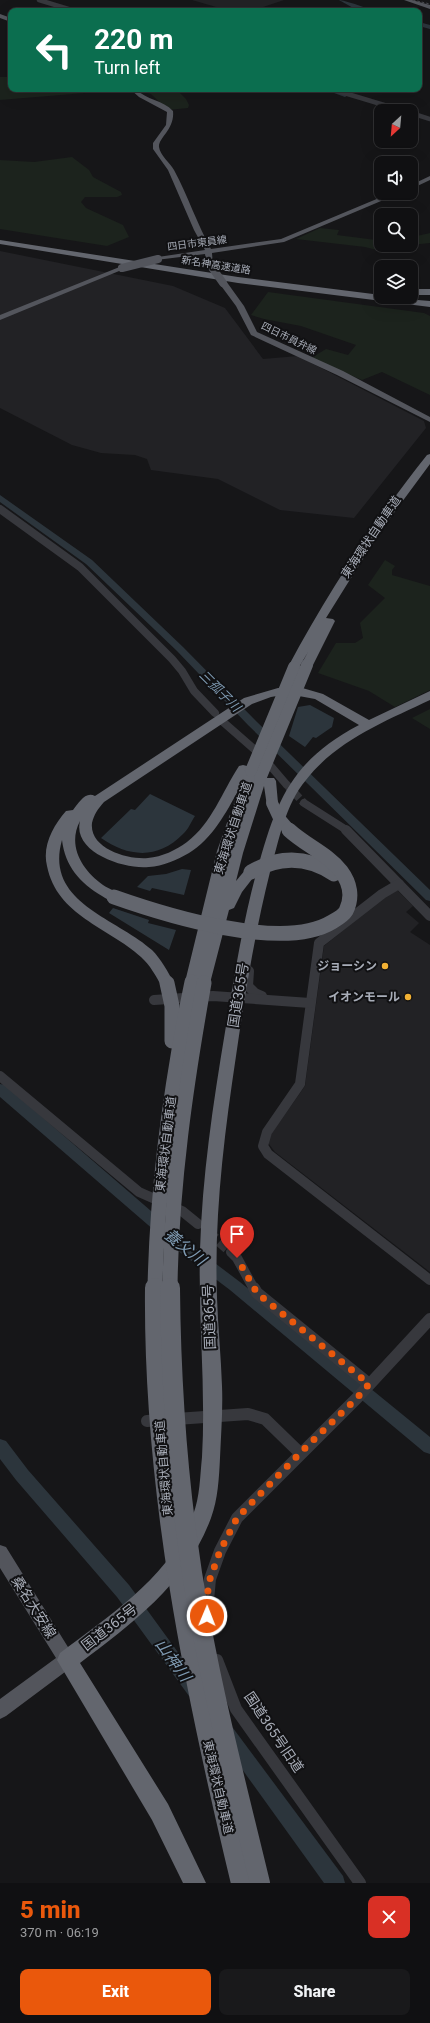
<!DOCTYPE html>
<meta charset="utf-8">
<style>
:root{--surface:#101012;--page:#19191b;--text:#f1f3f6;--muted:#9c9d9f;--line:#303032;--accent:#ea580c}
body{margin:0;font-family:Roboto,"Noto Sans JP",sans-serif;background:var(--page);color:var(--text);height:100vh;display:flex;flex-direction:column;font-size:15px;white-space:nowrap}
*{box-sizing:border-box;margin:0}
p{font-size:13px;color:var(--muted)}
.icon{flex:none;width:22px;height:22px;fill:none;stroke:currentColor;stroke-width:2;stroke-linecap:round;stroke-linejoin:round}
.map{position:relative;height:1883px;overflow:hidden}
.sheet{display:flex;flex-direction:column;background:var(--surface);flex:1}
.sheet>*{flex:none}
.hud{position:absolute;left:8px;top:8px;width:414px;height:84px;border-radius:8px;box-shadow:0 4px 16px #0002,0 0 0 1px var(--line);background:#0b6e4f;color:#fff;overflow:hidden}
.needle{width:26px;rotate:206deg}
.buttons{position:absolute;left:374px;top:104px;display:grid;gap:8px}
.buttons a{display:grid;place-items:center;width:44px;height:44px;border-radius:8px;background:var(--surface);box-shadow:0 4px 16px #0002,0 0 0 1px var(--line);font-size:20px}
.pin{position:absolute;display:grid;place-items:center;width:34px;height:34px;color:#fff;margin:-41px -17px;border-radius:50% 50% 50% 0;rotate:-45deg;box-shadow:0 0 4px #0007}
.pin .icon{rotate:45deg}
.me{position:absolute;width:44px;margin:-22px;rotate:1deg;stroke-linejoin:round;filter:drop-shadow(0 0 3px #0008)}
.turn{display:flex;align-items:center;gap:14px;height:84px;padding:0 20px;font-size:18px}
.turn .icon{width:52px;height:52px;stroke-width:2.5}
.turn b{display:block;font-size:28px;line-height:34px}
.round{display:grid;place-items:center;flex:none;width:42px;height:42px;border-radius:8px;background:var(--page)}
.overview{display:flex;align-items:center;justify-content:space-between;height:68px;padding:0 20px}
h1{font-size:24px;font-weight:800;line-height:30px;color:var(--accent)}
.cta{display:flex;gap:8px;margin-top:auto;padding:8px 20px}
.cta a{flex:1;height:46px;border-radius:8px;background:var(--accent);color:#fff;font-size:16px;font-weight:800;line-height:46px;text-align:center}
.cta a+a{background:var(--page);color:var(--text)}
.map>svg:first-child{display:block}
</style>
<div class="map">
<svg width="430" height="1883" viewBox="0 0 430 1883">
<rect width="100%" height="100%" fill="#161618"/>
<!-- built -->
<g fill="#222225">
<path d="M192 0H284L251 11H230Z"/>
<path d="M0 251 173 286 225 308 263 359 298 356 424 421 426 428 354 518 280 510 218 479 151 470 147 459 135 455 101 453 72 445 0 408Z"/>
<path d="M397 890 413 906 406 912 419 923 410 932 430 945V1272L275 1152 269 1144V1137L305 1086 324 946 384 897Z"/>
</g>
<!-- green -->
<g fill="#1c231d">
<path d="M0 77H11V89H176L186 99 189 105 188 108 168 110 151 94 137 91 121 90 0 100Z"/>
<path d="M72 157 89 170 93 177 121 192 122 195 117 197H85L81 202 86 208 123 225 129 237 107 246 0 229V160L34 162Z"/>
<path d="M320 228 339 230 337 235 376 240 381 238V245H411L397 247 389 253 365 247 296 239Z"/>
<path d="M430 233V243L411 245V234L417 236Z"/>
<path d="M268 292 424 313 430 316V395L382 372 362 380 311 358 326 349 348 355 356 345 301 326 264 319 251 315Z"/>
<path d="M385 560 395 566 392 570V575L430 586V690L395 707 369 691 318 673 336 643H355L363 638 360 623 385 598 368 585Z"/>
<path d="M430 709V729L412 718Z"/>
</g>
<!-- water -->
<g fill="#2c353c">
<path d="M310 705 334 718 332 727 316 738 313 737 305 747 289 736 298 707Z"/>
<path d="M150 794 195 816C191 822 188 830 183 834 158 860 128 857 101 838L131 809 135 810Z"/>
<path d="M182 869 191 870 184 895 152 888 150 891 137 887 148 876 166 874Z"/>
<path d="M113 908 149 920 148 923 176 930 169 950 109 913Z"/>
</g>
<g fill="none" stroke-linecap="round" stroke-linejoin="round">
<!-- river -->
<g fill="#2c353c" fill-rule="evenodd">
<path d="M339 0C344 0 370 9 374 11L355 9Z"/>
<path d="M419 22 430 25V29L419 26Z"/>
<path d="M323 89H332L348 95 345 97Z"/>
<path d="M0 495 92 560 183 647 256 721 430 890V901L426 900 248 725 177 651 86 564 0 502Z"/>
<path d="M0 1084 5 1085 187 1242 240 1282 430 1437V1454L424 1452 230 1290 177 1250 0 1097Z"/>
<path d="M0 1439 6 1441 28 1470 129 1585 201 1684 204 1690 201 1696 195 1699 189 1696 117 1597 16 1480 0 1459Z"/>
<path d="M227 1725 233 1728 343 1876 345 1883H324L221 1740 218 1734 221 1728Z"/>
</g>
<!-- minor-tunnel-far1 -->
<path stroke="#333438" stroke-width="8" stroke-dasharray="8 3.5" stroke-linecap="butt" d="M286 784 304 803"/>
<!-- minor-tunnel -->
<path stroke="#333438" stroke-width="10" stroke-dasharray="10 5" stroke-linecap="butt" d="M208 1232 231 1252"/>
<!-- minor-far3 -->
<g stroke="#37383d" stroke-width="4.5">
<path d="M39 0 75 11"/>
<path d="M331 89 404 111"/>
<path d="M411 113 430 119"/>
</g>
<!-- minor-far2 -->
<g stroke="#37383d" stroke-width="8">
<path d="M0 509 80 567 172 659 182 671 194 691 215 713"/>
<path d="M222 721 262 756 286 784"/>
<path d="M304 803 348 831"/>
</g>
<!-- minor-far1 -->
<g stroke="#37383d" stroke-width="10">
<path d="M346 830 430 916"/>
<path d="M399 884 382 894 319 943 300 1084 267 1132 263 1146 268 1154 430 1280"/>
<path d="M249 971 248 986 255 993 262 996"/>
<path d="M154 1000 213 996 310 1003"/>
<path d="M0 1076 139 1192 182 1211 198 1224"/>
<path d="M231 1252 237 1258 254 1289"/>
</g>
<!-- minor -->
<g stroke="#37383d" stroke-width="12">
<path d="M254 1288 257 1293 369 1384"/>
<path d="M147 1421 248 1414 265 1419 300 1453"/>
<path d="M207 1611 210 1579 220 1551 237 1518 357 1398 430 1319"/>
<path d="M217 1660 236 1709 360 1883"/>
</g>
<!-- major -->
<g fill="#53555c" fill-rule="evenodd">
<path d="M404 0H412L430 5V9Z"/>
<path d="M0 14 11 18V22L0 18Z"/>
<path d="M130 89H136C146 100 163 100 173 111 175 129 158 138 159 147 160 155 170 163 174 170 188 196 197 224 211 249L281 239 391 193H400L284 242 212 253 213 267 207 266 205 254 156 260V258L158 257 205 250 194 230 168 170 153 149V143L166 125 167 112 139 97Z"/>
<path d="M430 176V180L411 189V185Z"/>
<path d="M122 266 126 268 124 269 0 320V315Z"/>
<path d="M220 281H226L244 306 257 332 343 371 430 417V422L337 375 251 335 236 306 219 283Z"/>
<path d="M0 1545 6 1547 76 1660 73 1666 6 1716 0 1719V1699L56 1658 0 1568Z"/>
</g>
<!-- highway -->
<g fill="#63666e" fill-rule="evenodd">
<path d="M0 240 238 277 381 295V297L430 301V307L238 283 0 244Z"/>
<rect x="411" y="289" width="19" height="6"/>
<path d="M430 454V464L379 533 326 618 333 619 335 621 313 665 307 668 301 665 308 652 298 669H290L288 667C328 592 374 522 427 455Z"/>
<path d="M299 687 323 694 369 720 430 691V700C386 721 337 740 306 780 285 805 279 840 270 872 255 932 245 994 236 1056 224 1136 214 1217 217 1298 218 1327 221 1357 222 1386 223 1410 221 1434 220 1458 219 1478 218 1499 211 1518 187 1583 134 1622 80 1663L168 1804 206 1883H183L152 1820 57 1660 60 1653C110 1615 170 1577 193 1515 200 1497 200 1476 202 1457 206 1388 198 1319 200 1250 202 1177 213 1104 225 1032 234 979 242 926 256 874L242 892 234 908 229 910 209 987 204 988 198 985 192 987 187 986 185 982 217 851 239 789C226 813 212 839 189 853 177 860 163 866 149 867 126 870 72 853 80 821 67 846 82 870 103 885 109 889 117 891 121 897L119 900C112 902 108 900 102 896 80 883 65 866 62 840 44 903 117 918 152 950 161 959 168 972 174 983L172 987 167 988 162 987C156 976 150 965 141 957 108 927 57 916 47 866 42 846 53 826 66 811L73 810C79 803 85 791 95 796L244 698 278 688ZM288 694 315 699 359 725C291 761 276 801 257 871L251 867 246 869 236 881 243 853 264 786 267 806H277L278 803 276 781 274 778H266L260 775 256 776 257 771 255 768 243 765 239 766C222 792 212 823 187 842 176 850 162 857 148 858 129 860 89 849 92 823 94 814 98 809 104 802L252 704 271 697Z"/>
</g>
<!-- rail -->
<path stroke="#4a4c52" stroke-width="1" stroke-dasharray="2.5 2" stroke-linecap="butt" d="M413 0 430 4"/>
<!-- major-bridge -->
<g stroke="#53555c" stroke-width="8">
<path d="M211 266 223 283"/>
<path d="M122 268 158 259"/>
</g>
<!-- highway-bridge-far2 -->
<g stroke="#63666e" stroke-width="12">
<path d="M251 771 294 667"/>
<path d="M260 779 307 665"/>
<path d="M272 803 279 818 290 831"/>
</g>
<!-- highway-bridge-far1 -->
<g stroke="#63666e" stroke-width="15">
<path d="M251 872C279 856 307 856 334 874"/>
<path d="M114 897C165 915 283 952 332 922 337 919 343 916 346 911 353 897 350 883 341 871 328 854 305 845 289 830"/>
<path d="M167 983 172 1006V1041"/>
<path d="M155 1289C157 1185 171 1083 192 982"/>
<path d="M170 1289C171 1186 186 1084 204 983"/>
</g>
<!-- highway-bridge -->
<g stroke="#63666e" stroke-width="20">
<path d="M155 1288C153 1489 194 1688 241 1883"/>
<path d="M170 1288C171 1397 180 1512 200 1620 216 1708 239 1796 260 1883"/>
</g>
</g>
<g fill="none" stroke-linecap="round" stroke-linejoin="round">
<!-- route -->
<path stroke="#ea580c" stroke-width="7" stroke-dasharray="0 12.6" d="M207 1616 206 1602 210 1579 220 1551 237 1518 300 1453 357 1398 369 1384 257 1293 237 1258"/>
</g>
<!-- markers -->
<g fill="#f2b134" stroke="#111113" stroke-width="1.5">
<circle cx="385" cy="966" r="4"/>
<circle cx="408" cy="997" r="4"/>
</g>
<g text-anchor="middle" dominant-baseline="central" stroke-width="4" stroke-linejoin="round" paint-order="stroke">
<!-- far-street labels -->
<g font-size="10" fill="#a8adb8" stroke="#111113">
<text transform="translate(197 243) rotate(-7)">四日市東員線</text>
<text transform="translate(216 265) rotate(9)">新名神高速道路</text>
<text transform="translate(289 338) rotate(26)">四日市員弁線</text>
</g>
<!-- street labels -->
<g font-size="12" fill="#a8adb8" stroke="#111113">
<text transform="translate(371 537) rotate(-56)">東海環状自動車道</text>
<text transform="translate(233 828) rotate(-72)">東海環状自動車道</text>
<text transform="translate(166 1144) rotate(-83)">東海環状自動車道</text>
<text transform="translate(164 1468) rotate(-95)">東海環状自動車道</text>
<text transform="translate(218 1787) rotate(77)">東海環状自動車道</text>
</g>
<!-- poi labels -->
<g font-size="12" font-weight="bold" fill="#a8adb8" stroke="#111113" text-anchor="end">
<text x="377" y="966">ジョーシン</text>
<text x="400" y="997">イオンモール</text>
</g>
<!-- water labels -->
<g font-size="13" font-style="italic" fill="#7f9bb3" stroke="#111113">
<text transform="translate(220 691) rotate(45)">三孤子川</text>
</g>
<!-- near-street labels -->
<g font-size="14" fill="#a8adb8" stroke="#111113">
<text transform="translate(238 995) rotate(-81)">国道365号</text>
<text transform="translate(209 1317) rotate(-92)">国道365号</text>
<text transform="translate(34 1607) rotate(58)">桑名大安線</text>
<text transform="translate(109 1627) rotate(-38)">国道365号</text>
<text transform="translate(274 1732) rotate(56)">国道365号旧道</text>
</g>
<!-- near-water labels -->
<g font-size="16" font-style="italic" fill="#7f9bb3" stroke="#111113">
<text transform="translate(185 1247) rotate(39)">養父川</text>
<text transform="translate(173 1660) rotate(54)">山神川</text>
</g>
</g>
</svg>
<div class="buttons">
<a><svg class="needle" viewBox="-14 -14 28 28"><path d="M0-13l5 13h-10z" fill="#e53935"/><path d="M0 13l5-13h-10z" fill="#9c9d9f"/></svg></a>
<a><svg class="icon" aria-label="sound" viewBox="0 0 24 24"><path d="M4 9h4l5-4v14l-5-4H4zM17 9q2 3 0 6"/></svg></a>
<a><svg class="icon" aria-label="search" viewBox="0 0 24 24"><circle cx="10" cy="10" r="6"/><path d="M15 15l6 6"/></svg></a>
<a><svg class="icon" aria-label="layers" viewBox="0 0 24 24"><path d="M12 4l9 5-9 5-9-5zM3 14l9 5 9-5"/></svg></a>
</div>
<div class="pin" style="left:237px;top:1258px;background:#d93025"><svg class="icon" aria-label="arrive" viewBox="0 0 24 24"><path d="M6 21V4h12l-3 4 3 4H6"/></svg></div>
<svg class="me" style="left:207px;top:1616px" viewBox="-20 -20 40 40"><circle r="17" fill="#ea580c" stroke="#fff" stroke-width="3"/><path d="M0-11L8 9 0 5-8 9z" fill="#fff"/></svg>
<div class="hud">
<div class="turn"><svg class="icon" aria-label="left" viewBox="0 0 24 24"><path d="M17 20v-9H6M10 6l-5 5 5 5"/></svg><div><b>220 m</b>Turn left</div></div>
</div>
</div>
<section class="sheet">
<div class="overview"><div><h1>5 min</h1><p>370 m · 06:19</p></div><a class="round" style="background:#d93025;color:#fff"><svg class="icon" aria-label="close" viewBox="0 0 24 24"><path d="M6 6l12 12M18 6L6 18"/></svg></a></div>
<div class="cta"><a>Exit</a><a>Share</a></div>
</section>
